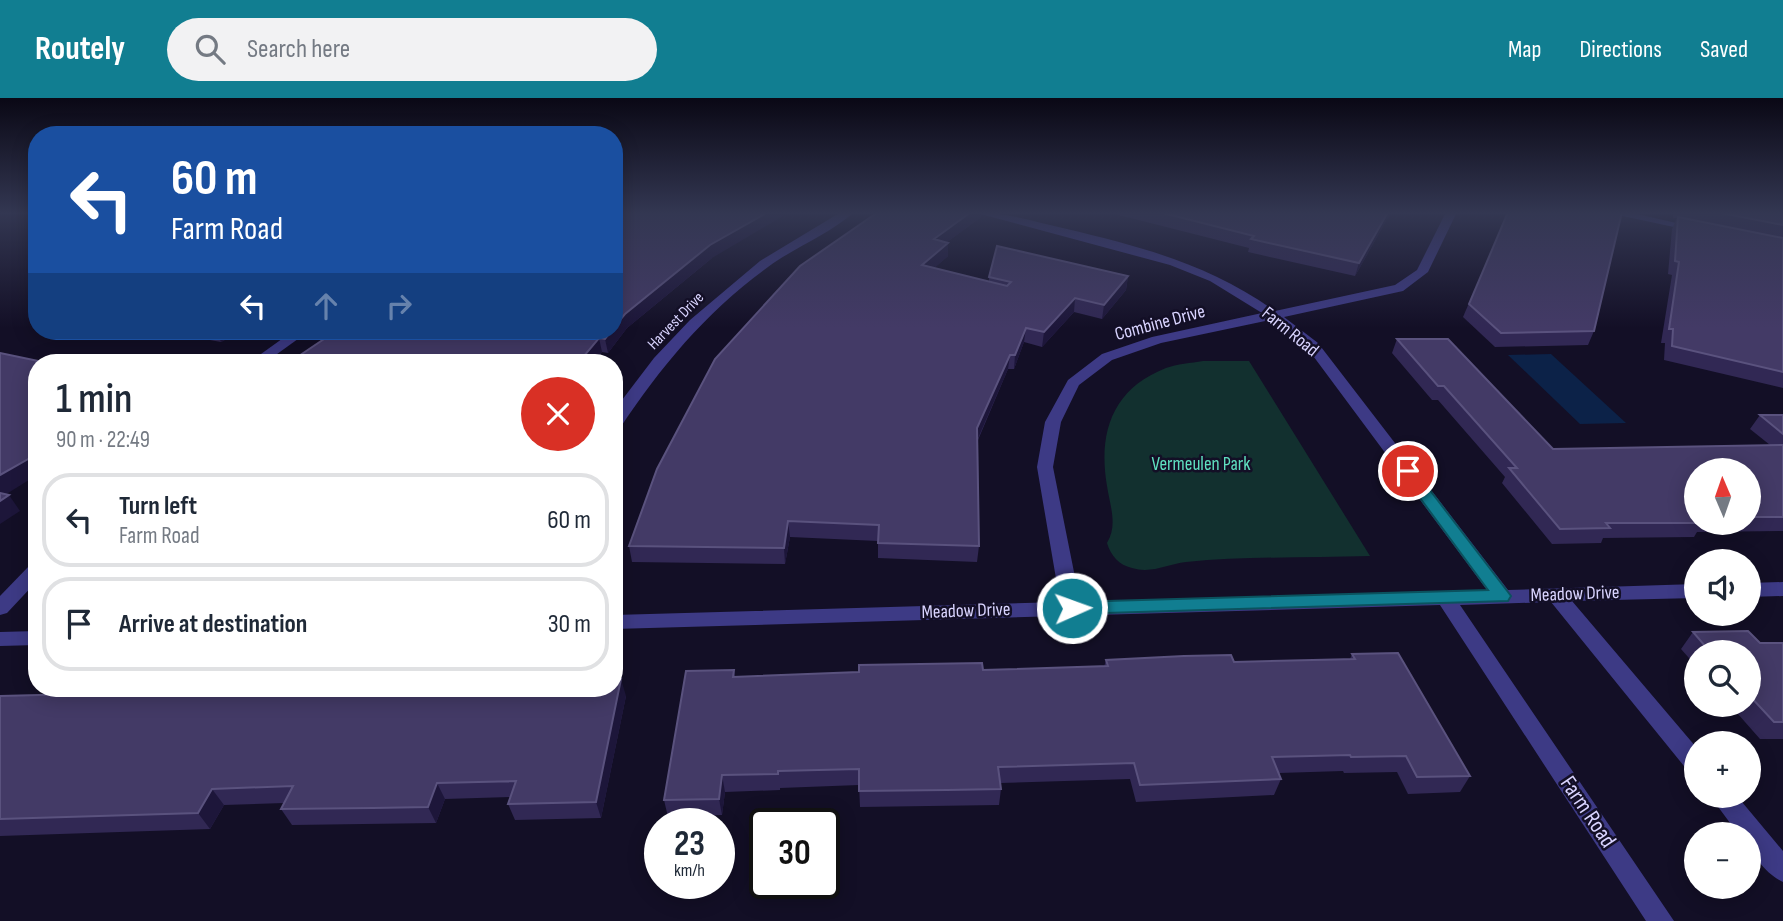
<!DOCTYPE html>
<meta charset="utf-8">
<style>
:root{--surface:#fff;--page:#f2f2f3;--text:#1f2937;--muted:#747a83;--line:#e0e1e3;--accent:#117e91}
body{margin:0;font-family:"Sofia Sans Condensed",sans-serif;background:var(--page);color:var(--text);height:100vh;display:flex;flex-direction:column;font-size:26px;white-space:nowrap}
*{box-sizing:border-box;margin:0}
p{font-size:23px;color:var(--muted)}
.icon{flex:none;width:38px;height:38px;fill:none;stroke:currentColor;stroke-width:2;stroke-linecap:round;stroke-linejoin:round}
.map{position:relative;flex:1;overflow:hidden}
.side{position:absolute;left:28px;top:256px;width:595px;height:343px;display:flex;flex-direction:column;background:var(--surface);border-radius:28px;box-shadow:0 4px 18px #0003}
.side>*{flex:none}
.banner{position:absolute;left:28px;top:28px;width:595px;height:214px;border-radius:28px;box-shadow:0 4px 18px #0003;background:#1a4fa0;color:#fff;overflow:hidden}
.needle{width:46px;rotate:358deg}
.tools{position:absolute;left:1684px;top:360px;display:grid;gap:14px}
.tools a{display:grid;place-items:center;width:77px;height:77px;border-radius:50%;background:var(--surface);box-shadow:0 4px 18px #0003;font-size:35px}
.speed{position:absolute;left:644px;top:710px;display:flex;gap:14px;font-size:35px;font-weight:700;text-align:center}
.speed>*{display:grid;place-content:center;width:91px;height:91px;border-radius:50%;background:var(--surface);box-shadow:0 4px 18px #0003;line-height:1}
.speed small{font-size:18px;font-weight:400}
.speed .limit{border:4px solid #111;border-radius:10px;background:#fff;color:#111}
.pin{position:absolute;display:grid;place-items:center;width:60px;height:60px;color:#fff;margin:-30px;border:4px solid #fff;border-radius:50%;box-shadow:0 2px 7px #0007}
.me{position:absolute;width:77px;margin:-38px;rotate:88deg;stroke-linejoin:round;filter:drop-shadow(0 0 5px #0008)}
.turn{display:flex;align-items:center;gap:24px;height:147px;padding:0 28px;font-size:32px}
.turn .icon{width:91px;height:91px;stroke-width:2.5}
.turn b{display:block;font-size:49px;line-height:60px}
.lanes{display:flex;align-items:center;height:66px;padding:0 28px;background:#0003;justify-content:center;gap:35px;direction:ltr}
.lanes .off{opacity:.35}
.round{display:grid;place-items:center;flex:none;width:74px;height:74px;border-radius:37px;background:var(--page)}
.head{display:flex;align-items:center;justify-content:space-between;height:119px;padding:0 28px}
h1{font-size:42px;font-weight:600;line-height:52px}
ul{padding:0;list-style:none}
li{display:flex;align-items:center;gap:21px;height:94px;margin:0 14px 10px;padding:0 14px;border:4px solid var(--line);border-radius:28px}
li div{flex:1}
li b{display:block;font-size:26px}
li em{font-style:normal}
header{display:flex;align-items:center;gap:42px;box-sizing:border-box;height:98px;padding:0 35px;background:var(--accent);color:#fff}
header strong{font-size:33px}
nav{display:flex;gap:38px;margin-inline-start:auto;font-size:24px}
.search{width:490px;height:63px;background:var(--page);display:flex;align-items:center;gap:18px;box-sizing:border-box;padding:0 24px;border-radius:38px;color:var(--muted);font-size:26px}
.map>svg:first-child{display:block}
</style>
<header>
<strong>Routely</strong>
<div class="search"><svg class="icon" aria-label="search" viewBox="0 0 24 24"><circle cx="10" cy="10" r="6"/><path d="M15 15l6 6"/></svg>Search here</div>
<nav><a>Map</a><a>Directions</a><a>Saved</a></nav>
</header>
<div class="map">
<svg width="1783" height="823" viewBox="0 0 1783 823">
<rect width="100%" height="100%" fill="#130f26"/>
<!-- green -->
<path fill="#12302f" d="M1203 263H1249L1370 458C1309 460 1246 458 1186 464 1167 466 1152 476 1132 470 1119 467 1111 458 1107 445 1118 427 1110 408 1107 388 1098 335 1112 291 1166 270 1177 266 1191 265 1203 263Z"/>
<!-- water -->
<path fill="#0c2248" d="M1551 256 1626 325 1580 326 1508 257Z"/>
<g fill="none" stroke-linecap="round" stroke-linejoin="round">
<!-- minor -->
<g fill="#3d3a85" fill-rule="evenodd">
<path d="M841 114H854C830 136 795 149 768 169 707 213 661 268 620 330L614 332V314L622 302 654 260 690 222 760 163Z"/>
<path d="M973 114C1005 114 1036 124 1067 131 1143 149 1210 167 1275 213L1395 187 1417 172 1446 114H1457L1428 174 1403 193 1284 219 1318 245 1508 492 1696 486V500L1572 503 1696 649V675L1688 673 1551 504 1460 507 1674 823H1646L1440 507 614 531V517L1060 504 1037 369 1045 324 1068 282 1102 256 1152 239 1262 215 1210 183 1170 167ZM1270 222 1308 251 1487 492 1080 504 1053 369 1061 324 1079 287 1112 262 1161 245Z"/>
<path d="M1604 114H1628L1703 131 1697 134Z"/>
<path d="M293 233H309L266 264H250Z"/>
<path d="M37 465V483L7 515 0 517V498L30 467Z"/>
<path d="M1783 484V498L1748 499V485Z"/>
<path d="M37 533V547L0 548V534Z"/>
<path d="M1710 698H1737L1783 753V784C1767 777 1748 754 1748 737H1739Z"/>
</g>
</g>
<!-- wall -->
<g fill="#312854" fill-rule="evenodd">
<path d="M878 114 981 119 947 144 948 145V158L934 170 989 184V179L1128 178 1126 192 1102 221 1074 214 1042 249 1024 244 1014 271H1008L978 342 979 448 977 464 878 460V443L790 439 785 466 632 464 629 448Z"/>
<path d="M1107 114H1391L1355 178 1248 154 1249 150Z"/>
<path d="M1508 114 1594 233 1588 247 1495 249 1463 219Z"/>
<path d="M1673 114H1783V290L1664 262 1665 245H1661L1672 177 1668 176 1672 131 1677 120H1673Z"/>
<path d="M712 160 627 230 608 255 602 254 594 264H290Z"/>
<path d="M160 233H242L221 244Z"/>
<path d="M1397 241 1553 351 1770 347 1750 331 1760 317H1783V433L1697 434 1694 439 1603 440 1601 445 1552 446 1502 385 1505 379 1438 302H1432L1392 255ZM1696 373H1748V425H1696Z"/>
<path d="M1693 534 1760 545H1783V641H1760L1730 607H1748V555H1696V568L1681 551Z"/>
<path d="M1352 556 1470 678 1460 694 1408 696 1397 674 1344 675 1343 673 1279 675 1281 681 1274 697 1136 704 1130 681 1000 685 1001 691 999 707 860 709 859 687 780 690V692L725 694 722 717 668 719 664 702 734 572 735 579 1104 569 1106 562 1234 564 1350 561Z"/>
<path d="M83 590H235V591L626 598 601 720 515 722 508 706 511 699 445 701 436 725 292 727 281 711 284 705 224 707 210 731 0 738V598L78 596Z"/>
</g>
<!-- shaded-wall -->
<g fill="#1d163a">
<path d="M768 114H790L712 160 627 230 608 255 605 241 611 233H614V229L625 216 710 147Z"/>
<path d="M971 114H982L981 119 934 154V141Z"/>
<path d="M1388 114H1391L1355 178 1359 165Z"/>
<path d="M948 145V158L922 181V167Z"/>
<path d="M1128 178 1126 192 1102 221 1104 207Z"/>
<path d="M1075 200 1074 214 1042 249 1044 234Z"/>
<path d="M1026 230 1024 244 1014 271 1015 257Z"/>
<path d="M216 233H242L221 244Z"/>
<path d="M599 240 602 254 594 264H579Z"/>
<path d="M1010 257 1008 271 976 345 977 330Z"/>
<path d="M37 356V377L0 400V377Z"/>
<path d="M9 397 20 413 0 426V403Z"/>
<path d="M788 423 790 439 785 466 784 450Z"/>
<path d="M621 581 626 598 601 720 596 704Z"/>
<path d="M722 677 725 694 722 717 719 701Z"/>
<path d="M437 685 445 701 436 725 428 709Z"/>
<path d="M212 691 224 707 210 731 198 715Z"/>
</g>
<!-- building -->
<g fill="#433a66" stroke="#5a527e" stroke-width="2">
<path d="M614 114H768L710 147 625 216 614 229Z"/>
<path d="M878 114H971L934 141 948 145 922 167 1007 188 1011 184 989 179 997 148 1128 178 1104 207 1075 200 1044 234 1026 230 1015 257H1010L977 330 979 448 878 445 879 427 788 423 784 450 629 448 657 371 715 261 800 168Z"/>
<path d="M1159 114H1388L1359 165 1251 141 1254 138Z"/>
<path d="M1508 114H1622L1594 233 1501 235 1469 206Z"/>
<path d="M1716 114H1783V127Z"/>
<path d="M1678 119 1783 140V274L1672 248 1673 231H1669L1679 164 1675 163Z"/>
<path d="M336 233H611L605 241 599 240 579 264H290Z"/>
<path d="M1397 241H1448L1553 351 1783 347V419H1748V373H1696V425H1606L1610 430 1560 431 1509 370H1517L1444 288H1438Z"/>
<path d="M0 255 43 264H37V356L0 377Z"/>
<path d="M1760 317H1783V336Z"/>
<path d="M0 395 9 397 0 403Z"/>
<path d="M1748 533 1760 545H1783V624H1774L1748 596V555H1711L1693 534Z"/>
<path d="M1398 555 1470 678 1417 679 1406 658 1351 659 1350 657 1272 659 1281 681 1140 687 1134 665 998 669 1001 691 947 692 859 693V671L778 673V676L722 677 719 701 664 702 686 573 734 572 733 579 859 574V567L982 565 983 572 1108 568 1106 562 1184 558 1231 557 1234 564 1355 561 1352 556Z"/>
<path d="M621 581 596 704 508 706 516 683 437 685 428 709 373 710 281 711 293 688 212 691 198 715 0 721V598L78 596 83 590H220V591L276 590H614V582Z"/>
</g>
<!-- sky -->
<linearGradient id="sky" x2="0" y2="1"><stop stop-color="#0a0815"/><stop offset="0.5" stop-color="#333752"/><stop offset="1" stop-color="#333752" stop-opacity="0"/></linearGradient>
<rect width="1783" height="230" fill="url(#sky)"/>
<!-- route -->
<path fill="#117e91" stroke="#0b525e" stroke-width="2" d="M1408 369 1413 370 1508 494 1511 498 1508 503 1072 516 1065 514 1063 510 1065 505 1072 504 1488 492 1400 373Z"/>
<g text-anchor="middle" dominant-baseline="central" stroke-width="5" stroke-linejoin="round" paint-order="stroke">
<!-- far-street labels -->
<g font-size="16" fill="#d9d4ff" stroke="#130f26">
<text transform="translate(676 223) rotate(-46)">Harvest Drive</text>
</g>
<!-- street labels -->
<g font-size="19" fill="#d9d4ff" stroke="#130f26">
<text transform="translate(1160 225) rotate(-15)">Combine Drive</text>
<text transform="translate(1290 234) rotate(39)">Farm Road</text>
<text transform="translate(1575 496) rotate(-2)">Meadow Drive</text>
<text transform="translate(966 513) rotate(-2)">Meadow Drive</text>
</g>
<!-- park labels -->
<g font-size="19" fill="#5fe0c0" stroke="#130f26">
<text x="1201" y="366">Vermeulen Park</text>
</g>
<!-- near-street labels -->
<g font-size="23" fill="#d9d4ff" stroke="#130f26">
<text transform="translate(1588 714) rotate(56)">Farm Road</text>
</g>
</g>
</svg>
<div class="tools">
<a><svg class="needle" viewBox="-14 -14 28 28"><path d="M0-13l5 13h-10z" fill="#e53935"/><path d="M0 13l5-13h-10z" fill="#747a83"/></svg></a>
<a><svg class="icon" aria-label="sound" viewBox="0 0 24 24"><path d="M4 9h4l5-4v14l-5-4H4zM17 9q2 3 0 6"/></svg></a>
<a><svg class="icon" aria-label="search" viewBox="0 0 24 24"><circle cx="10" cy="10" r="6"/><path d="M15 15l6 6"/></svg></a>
<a>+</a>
<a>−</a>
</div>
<div class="speed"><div>23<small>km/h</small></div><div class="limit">30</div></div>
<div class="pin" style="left:1408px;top:373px;background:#d93025"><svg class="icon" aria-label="arrive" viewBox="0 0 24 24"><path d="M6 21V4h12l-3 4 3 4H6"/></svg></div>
<svg class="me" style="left:1072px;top:510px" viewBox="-20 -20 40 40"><circle r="17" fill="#117e91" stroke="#fff" stroke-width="3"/><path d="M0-11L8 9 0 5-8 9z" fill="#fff"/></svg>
<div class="banner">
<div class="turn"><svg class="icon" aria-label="left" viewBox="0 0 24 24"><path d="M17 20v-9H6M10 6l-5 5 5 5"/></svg><div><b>60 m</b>Farm Road</div></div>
<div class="lanes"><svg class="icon" aria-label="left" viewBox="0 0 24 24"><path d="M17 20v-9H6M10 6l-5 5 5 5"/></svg><svg class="icon off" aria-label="ahead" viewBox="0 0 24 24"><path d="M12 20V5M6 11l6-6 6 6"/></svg><svg class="icon off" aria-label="right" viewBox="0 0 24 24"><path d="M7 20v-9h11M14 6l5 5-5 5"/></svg></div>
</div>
<section class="side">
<div class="head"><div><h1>1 min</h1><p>90 m · 22:49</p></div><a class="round" style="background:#d93025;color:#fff"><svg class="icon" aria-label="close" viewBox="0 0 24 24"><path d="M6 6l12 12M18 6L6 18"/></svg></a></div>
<ul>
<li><svg class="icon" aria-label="left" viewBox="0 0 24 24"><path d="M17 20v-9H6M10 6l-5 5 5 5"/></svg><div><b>Turn left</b><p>Farm Road</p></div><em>60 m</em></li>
<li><svg class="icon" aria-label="arrive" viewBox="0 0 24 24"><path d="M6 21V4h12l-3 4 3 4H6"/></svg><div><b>Arrive at destination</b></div><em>30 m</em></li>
</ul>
</section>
</div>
